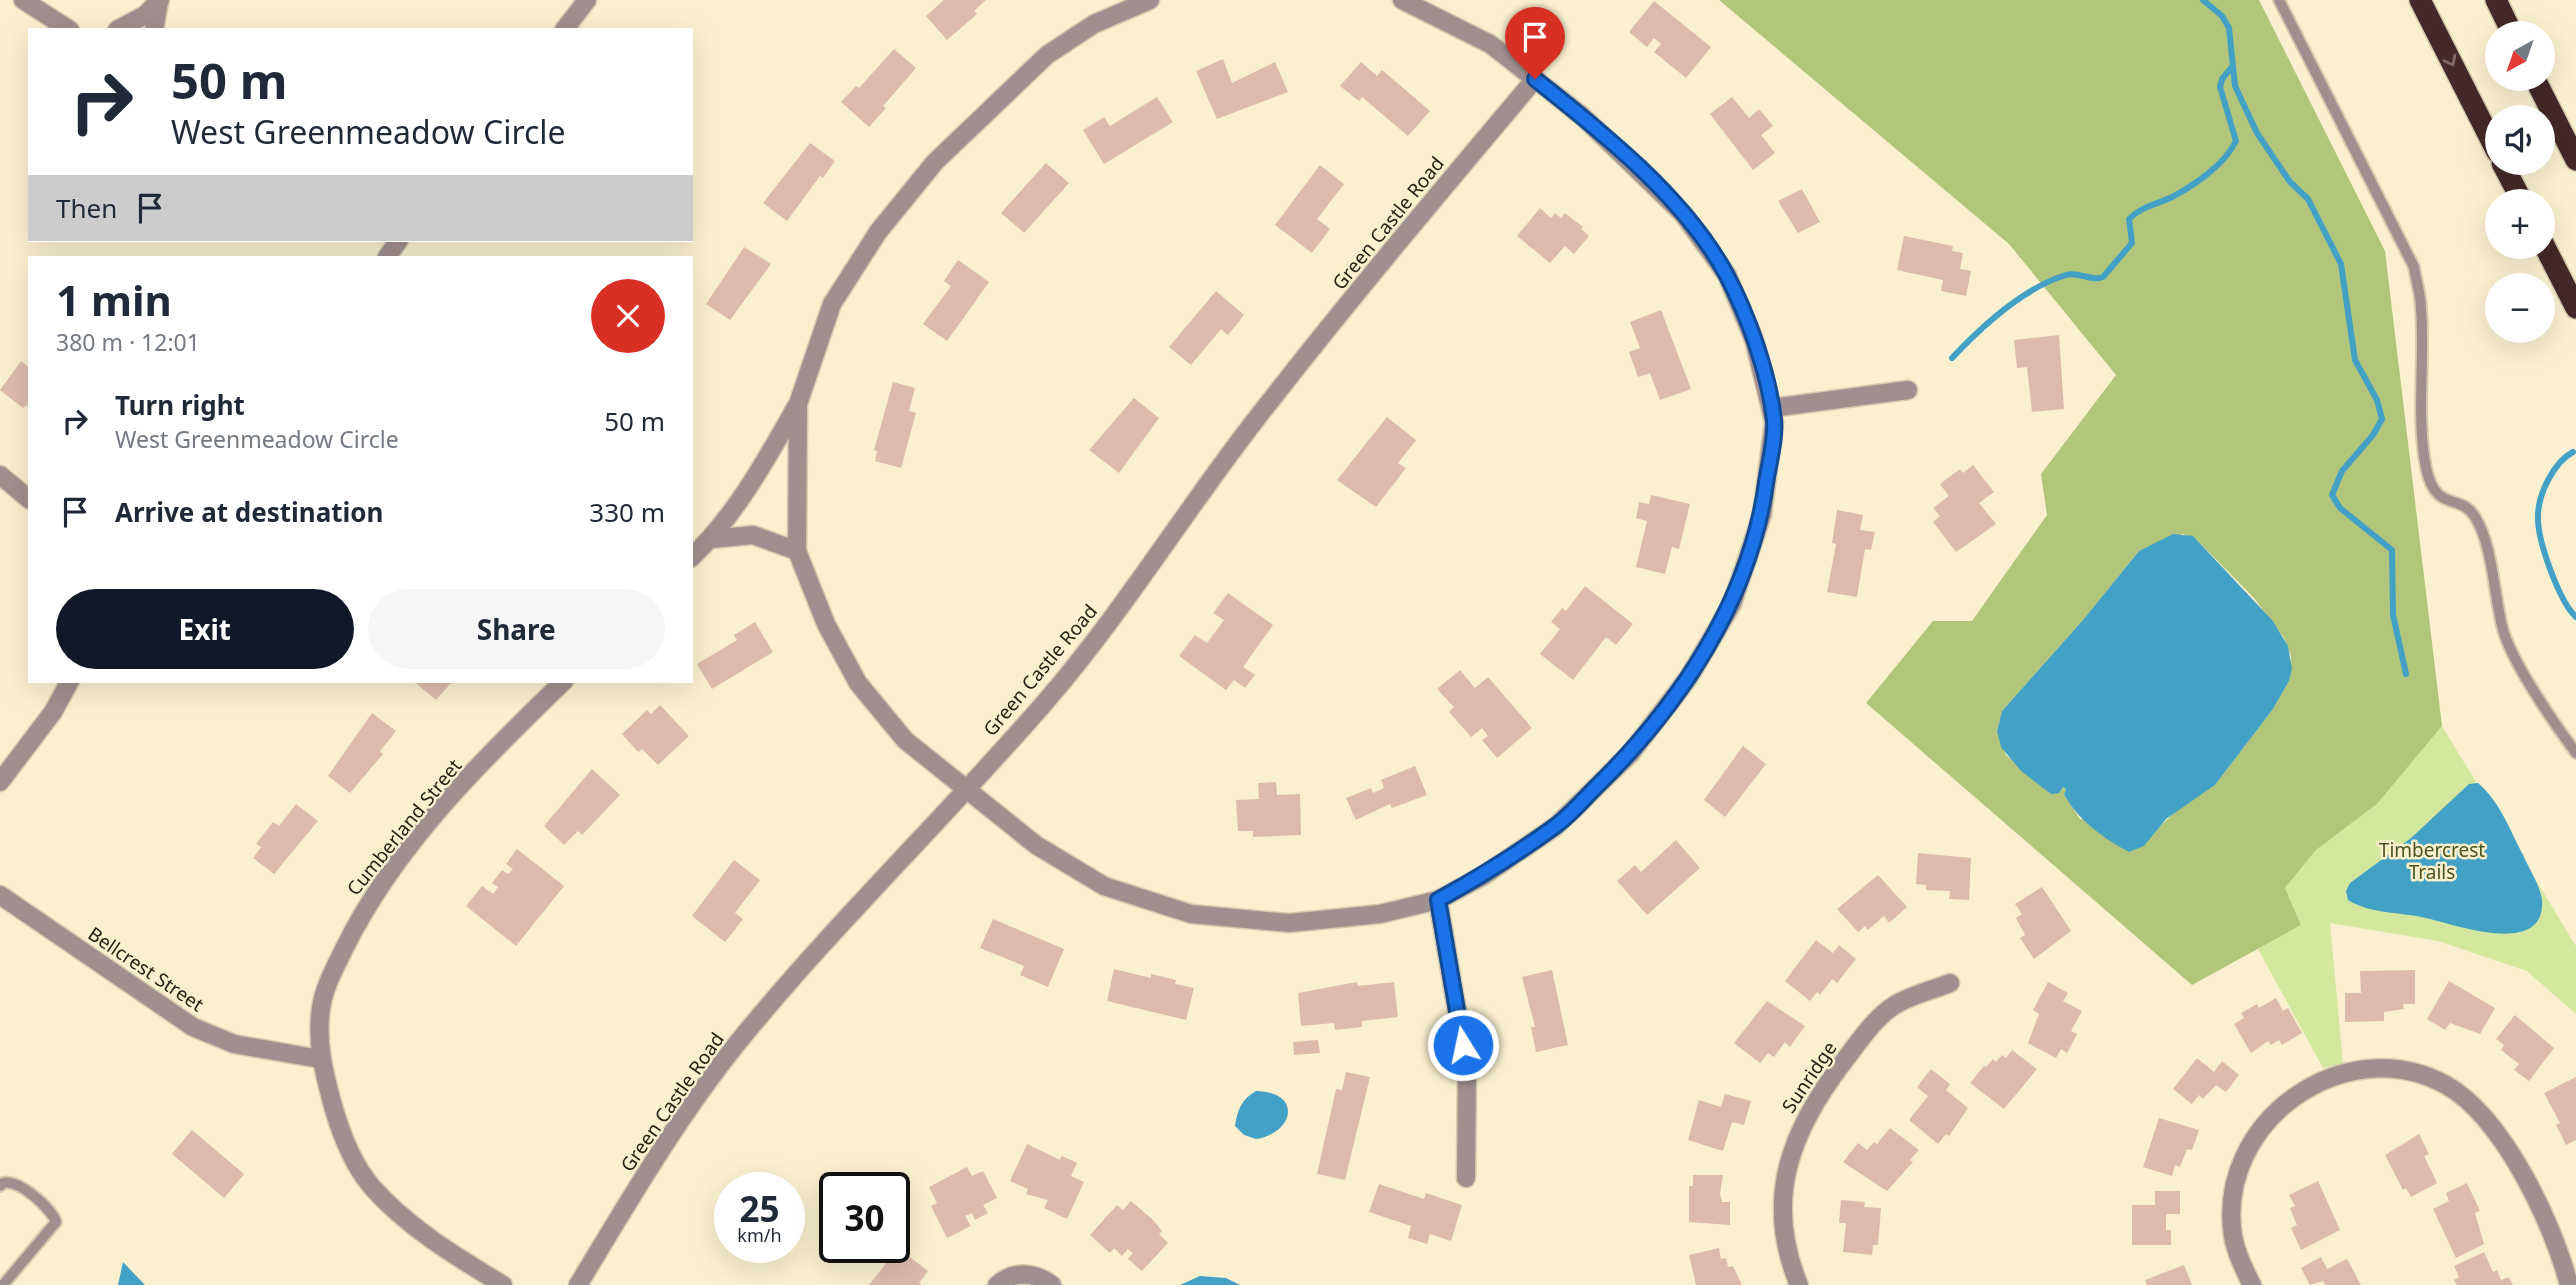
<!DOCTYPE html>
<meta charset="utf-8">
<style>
:root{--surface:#fff;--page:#f6f6f7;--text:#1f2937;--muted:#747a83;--accent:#111827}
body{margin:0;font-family:"Noto Sans",sans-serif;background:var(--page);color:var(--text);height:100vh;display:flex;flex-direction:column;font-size:26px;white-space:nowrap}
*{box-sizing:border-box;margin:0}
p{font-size:23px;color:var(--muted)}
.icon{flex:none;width:38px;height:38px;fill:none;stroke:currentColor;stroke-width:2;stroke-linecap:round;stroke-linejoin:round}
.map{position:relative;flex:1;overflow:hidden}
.panel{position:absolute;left:28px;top:256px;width:665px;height:427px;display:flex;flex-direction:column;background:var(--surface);border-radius:0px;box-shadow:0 7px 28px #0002}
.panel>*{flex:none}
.guide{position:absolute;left:28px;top:28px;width:665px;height:214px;border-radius:0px;box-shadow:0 7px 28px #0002;background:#fff;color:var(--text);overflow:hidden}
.needle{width:46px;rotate:220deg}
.controls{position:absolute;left:2485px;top:21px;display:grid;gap:14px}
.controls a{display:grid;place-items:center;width:70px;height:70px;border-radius:50%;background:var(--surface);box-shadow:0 7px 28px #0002;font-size:35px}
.speed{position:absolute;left:714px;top:1172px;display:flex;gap:14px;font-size:35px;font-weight:700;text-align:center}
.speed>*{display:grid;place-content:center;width:91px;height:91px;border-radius:50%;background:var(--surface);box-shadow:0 7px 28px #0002;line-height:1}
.speed small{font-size:18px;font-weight:400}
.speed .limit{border:4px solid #111;border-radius:10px;background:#fff;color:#111}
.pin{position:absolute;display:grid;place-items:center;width:60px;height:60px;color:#fff;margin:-72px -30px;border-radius:50% 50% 50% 0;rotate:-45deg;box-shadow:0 0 7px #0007}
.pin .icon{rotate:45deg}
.me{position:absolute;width:77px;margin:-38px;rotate:350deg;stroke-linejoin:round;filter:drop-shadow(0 0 5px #0008)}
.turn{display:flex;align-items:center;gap:24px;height:147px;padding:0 28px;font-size:32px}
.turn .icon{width:91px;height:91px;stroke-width:2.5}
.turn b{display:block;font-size:49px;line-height:60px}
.then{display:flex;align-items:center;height:66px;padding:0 28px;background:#0003;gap:14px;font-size:26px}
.round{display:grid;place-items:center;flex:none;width:74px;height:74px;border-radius:37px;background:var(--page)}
.head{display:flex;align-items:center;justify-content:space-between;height:119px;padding:0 28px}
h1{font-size:42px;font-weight:700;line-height:52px}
.button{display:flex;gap:14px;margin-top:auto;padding:14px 28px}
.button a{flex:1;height:80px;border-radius:42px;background:var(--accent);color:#fff;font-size:28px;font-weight:700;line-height:80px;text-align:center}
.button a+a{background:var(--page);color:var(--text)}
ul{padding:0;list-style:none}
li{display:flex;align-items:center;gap:21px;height:91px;padding:0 28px}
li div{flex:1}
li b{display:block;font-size:26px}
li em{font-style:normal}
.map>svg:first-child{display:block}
</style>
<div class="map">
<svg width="2576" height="1285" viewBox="0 0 2576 1285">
<rect width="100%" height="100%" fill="#faf0cf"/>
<!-- green -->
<path fill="#d3e89e" d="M2442 726 2576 946V1014L2527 971 2438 941 2330 923 2343 1063 2323 1068 2258 949 2301 925 2285 888 2316 850 2377 804Z"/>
<!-- forest -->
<path fill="#b2c67b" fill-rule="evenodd" d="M1719 0H2259L2385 251 2442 726 2377 804 2316 850 2285 888 2301 925 2192 985 1866 703 1933 621H1972L2047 515 2041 474 2116 375 2009 244ZM2183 534 2197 540 2254 598 2284 638 2291 656 2289 681 2273 709 2215 785 2176 811 2158 828 2080 819 2064 794 2066 789 2063 787 2051 794 2006 755 1997 731 2002 711 2083 620 2139 551Z"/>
<!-- water -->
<g fill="#43a1c5">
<path d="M2173 534 2193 536 2272 620 2288 646 2292 669 2289 681 2273 709 2215 785 2166 819 2144 846 2129 852C2103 838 2077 819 2064 794L2066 789 2063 787 2059 793 2051 794 2021 771 2001 747 1997 731 2002 711 2083 620 2139 551Z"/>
<path d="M2478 783C2500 802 2510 830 2523 855 2529 869 2540 885 2542 900 2546 958 2456 925 2426 918 2401 912 2370 914 2348 900L2346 891 2350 883 2411 838 2469 784Z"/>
<path d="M1256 1091C1303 1092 1294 1133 1256 1139L1244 1135 1235 1126C1237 1110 1242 1099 1256 1091Z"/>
<path d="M123 1262 145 1285H118Z"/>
<path d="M1200 1276 1226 1278 1240 1285H1180Z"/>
</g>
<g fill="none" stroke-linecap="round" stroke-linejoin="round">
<!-- stream -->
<g stroke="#43a1c5" stroke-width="6">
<path d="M2203 0 2222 16 2229 28 2235 86 2257 133 2290 182 2308 199 2341 264 2355 360 2377 400 2382 419 2373 435 2342 471 2332 495 2340 508 2392 550 2393 615 2406 674"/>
<path d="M1952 358C1982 326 2023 288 2066 275 2079 271 2090 282 2103 277L2132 243 2129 219C2143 205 2157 205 2174 196 2196 184 2225 164 2236 141L2220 87 2222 79 2232 67"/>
<path d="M2573 452C2554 462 2538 494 2538 516 2537 540 2559 601 2576 617"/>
</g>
</g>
<!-- building -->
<g fill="#ddbbac">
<path d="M944 0H986L974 11 977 14 947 40 926 16Z"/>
<path d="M1654 1 1711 47 1686 78 1654 52 1661 44 1654 38 1647 47 1629 32Z"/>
<path d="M894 49 916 68 883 106 886 108 869 127 841 102 856 86 859 88Z"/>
<path d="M1223 59 1232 83 1275 62 1288 92 1217 119 1196 71Z"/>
<path d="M1361 62 1377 76 1382 70 1430 111 1408 136 1362 97 1359 101 1340 86Z"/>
<path d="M1157 97 1173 122 1104 164 1083 130 1104 117 1110 126Z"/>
<path d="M1732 97 1749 118 1759 109 1773 126 1761 135 1775 153 1753 170 1710 114Z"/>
<path d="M810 143 835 161 823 178 820 176 787 221 763 203Z"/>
<path d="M1046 163 1069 183 1024 233 1001 213Z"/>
<path d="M1320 165 1344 184 1317 219 1330 229 1312 253 1275 225Z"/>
<path d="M1802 189 1820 222 1798 233 1778 201Z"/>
<path d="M1540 208 1551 218 1555 213 1561 218 1565 213 1583 227 1581 229 1589 236 1574 254 1565 246 1550 263 1517 236Z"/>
<path d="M1904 236 1953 246 1952 251 1963 253 1960 269 1971 271 1966 296 1941 291 1943 280 1897 270Z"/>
<path d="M744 247 771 264 730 320 706 304Z"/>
<path d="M958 260 989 282 947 341 923 324 951 286 944 281Z"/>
<path d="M1216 291 1244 315 1228 335 1221 329 1191 365 1169 347Z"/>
<path d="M1661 310 1691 389 1660 400 1650 373 1638 377 1629 352 1640 348 1630 322Z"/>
<path d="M2059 335 2064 409 2032 412 2027 367 2017 368 2014 340Z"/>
<path d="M21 361 30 368V408L26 405 23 408 0 390Z"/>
<path d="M893 382 915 388 909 411 916 413 901 468 875 461 877 451 874 450Z"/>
<path d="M1134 398 1159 418 1119 473 1089 450Z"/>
<path d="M1387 417 1416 440 1398 463 1406 468 1376 507 1337 480Z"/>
<path d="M1973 465 1994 492 1979 503 1996 524 1956 552 1933 522 1940 516 1933 508 1949 496 1940 484 1960 469 1963 473Z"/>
<path d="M1651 495 1690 504 1679 549 1672 547 1665 574 1636 567 1647 521 1636 518 1639 502 1649 504Z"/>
<path d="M1837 510 1863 515 1860 530 1875 532 1871 550 1865 549 1857 597 1827 592 1836 544 1832 543Z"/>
<path d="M1585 586 1633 624 1616 645 1606 637 1573 680 1540 654 1560 629 1551 622 1562 608 1566 611Z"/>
<path d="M1228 593 1273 625 1243 667 1255 675 1245 688 1234 680 1226 690 1179 656 1195 635 1207 643 1224 620 1213 613Z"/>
<path d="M755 622 773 652 712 689 697 664 737 640 734 635Z"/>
<path d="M1460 670 1475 688 1488 677 1532 728 1497 758 1482 740 1488 736 1482 728 1471 737 1449 712 1454 707 1437 689Z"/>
<path d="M413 681H453L436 700Z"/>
<path d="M660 705 689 736 658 765 642 749 638 752 622 734 647 710 651 714Z"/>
<path d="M372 713 396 731 380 751 383 754 350 793 328 776Z"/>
<path d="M1743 746 1766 764 1725 817 1704 800Z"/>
<path d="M1415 766 1427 795 1392 808 1390 804 1356 820 1346 798 1371 788 1373 793 1384 788 1381 780Z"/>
<path d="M592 769 620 795 582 835 578 831 564 845 544 826Z"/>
<path d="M1276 782 1277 795 1300 794 1301 835 1253 837V831H1238L1236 800 1259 799 1258 783Z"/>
<path d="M296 804 318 821 274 874 253 858 261 847 256 844 273 822 279 826Z"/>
<path d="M1676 840 1700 868 1647 915 1617 881 1635 865 1641 872Z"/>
<path d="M517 849 564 886 516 946 466 906 482 886 493 894 498 887 492 883 502 870 508 874 513 869 506 864Z"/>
<path d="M1918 853 1971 858 1969 900 1949 899 1950 891 1926 890V885L1916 884Z"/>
<path d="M734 860 760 880 735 913 743 919 725 942 692 916Z"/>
<path d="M1878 875 1907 907 1889 923 1884 916 1868 930 1865 926 1858 932 1837 909Z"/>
<path d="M2042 887 2071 931 2034 959 2020 938 2025 935 2016 918 2022 914 2015 904Z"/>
<path d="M993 919 1064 949 1048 987 1020 975 1024 966 980 948Z"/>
<path d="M1816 940 1833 953 1839 945 1856 959 1837 983 1832 979 1820 995 1817 992 1810 1001 1785 981Z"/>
<path d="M1114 969 1151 978V974L1176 980 1175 984 1194 988 1186 1020 1107 1001Z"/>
<path d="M1552 970 1568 1045 1536 1052 1531 1027H1535L1522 977Z"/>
<path d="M2415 970V1004H2403L2404 1009 2384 1012V1021L2345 1022V993H2361L2360 971Z"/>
<path d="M2449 981 2495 1008 2480 1034 2450 1023 2445 1030 2427 1019Z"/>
<path d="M1357 982 1358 986 1394 982 1398 1017 1362 1021V1027L1335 1030 1334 1023 1301 1026 1298 993Z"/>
<path d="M2048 982 2068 993 2063 1001 2082 1011 2071 1031 2077 1034 2067 1053 2061 1049 2056 1058 2028 1043 2039 1014 2033 1010Z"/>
<path d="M2276 998 2283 1011 2288 1008 2302 1033 2282 1045 2279 1040 2271 1045 2268 1041 2251 1053 2234 1024 2244 1018 2241 1013 2257 1004 2259 1008Z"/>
<path d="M1767 1001 1805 1026 1790 1047 1785 1042 1774 1057 1768 1053 1760 1063 1734 1043Z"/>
<path d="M2515 1015 2554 1048 2529 1081 2514 1070 2519 1064 2501 1050 2504 1045 2496 1039Z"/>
<path d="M1318 1040 1320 1053 1294 1055 1293 1042Z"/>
<path d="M2012 1050 2037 1069 2004 1109 1970 1083 1984 1066 1986 1067 1993 1059 1996 1062 2002 1055 2006 1058Z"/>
<path d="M2197 1058 2214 1072 2222 1061 2239 1075 2226 1092 2216 1085 2203 1099 2199 1095 2192 1104 2173 1089Z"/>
<path d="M1931 1069 1950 1084 1946 1090 1968 1108 1949 1136 1946 1134 1938 1144 1909 1120 1928 1096 1917 1087Z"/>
<path d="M1346 1072 1370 1077 1345 1180 1317 1174 1336 1089 1342 1090Z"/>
<path d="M2576 1077V1140L2566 1145 2556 1125 2560 1123 2544 1093Z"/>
<path d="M1725 1094 1751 1101 1744 1125 1732 1122 1723 1151 1688 1140 1699 1100 1721 1107Z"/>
<path d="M2159 1118 2199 1130 2192 1150 2187 1149 2180 1167 2175 1165 2172 1176 2143 1167Z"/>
<path d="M1890 1128 1919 1150 1910 1160 1913 1162 1887 1191 1843 1162 1858 1143 1867 1150 1874 1142 1877 1144Z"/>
<path d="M192 1130 244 1174 224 1198 172 1154Z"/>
<path d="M2419 1134 2429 1154 2424 1156 2437 1183 2411 1197 2406 1188 2403 1190 2385 1155Z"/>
<path d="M1027 1144 1060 1160 1062 1156 1077 1163 1071 1176 1084 1182 1067 1219 1044 1208 1048 1200 1026 1194 1028 1189 1010 1181Z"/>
<path d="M967 1167 972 1176 983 1171 997 1198 983 1205 988 1213 975 1220 972 1213 965 1216 971 1226 947 1238 931 1206 937 1203 929 1187Z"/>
<path d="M1693 1175H1723L1720 1194 1722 1202H1730V1225L1689 1222V1186H1693Z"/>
<path d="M2318 1181 2340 1230 2301 1250 2291 1228 2297 1225 2290 1208 2295 1206 2289 1195Z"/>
<path d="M2467 1183 2480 1211 2475 1213 2484 1244 2456 1258 2433 1209 2449 1201 2446 1193Z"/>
<path d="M1379 1184 1424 1199 1426 1193 1462 1205 1451 1241 1430 1234 1427 1244 1408 1238 1411 1226 1369 1212Z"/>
<path d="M2155 1191H2180V1214H2166V1230H2171V1245H2132V1205H2155Z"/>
<path d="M1841 1200 1865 1202 1864 1207 1881 1208 1878 1245H1873L1872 1255 1843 1252 1846 1223H1839Z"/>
<path d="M1131 1201 1153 1220 1162 1231 1159 1234 1168 1243 1142 1271 1128 1259 1133 1253 1128 1249 1122 1256 1114 1248 1110 1253 1090 1235 1117 1205 1123 1210Z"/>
<path d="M898 1248 928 1271 919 1283 922 1285H869Z"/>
<path d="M1719 1248 1721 1259 1726 1258 1728 1267 1733 1266 1742 1285H1696L1689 1255Z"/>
<path d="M2484 1252 2493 1272 2497 1270 2501 1280 2509 1277 2513 1285H2457L2454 1280 2459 1277 2454 1266Z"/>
<path d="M2321 1257 2327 1269 2347 1259 2361 1285H2325L2323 1281 2310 1285 2301 1268Z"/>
<path d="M2184 1265 2192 1285H2147L2145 1280Z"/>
</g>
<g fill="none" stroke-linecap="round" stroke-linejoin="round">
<!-- lane casing -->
<g stroke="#d4cbae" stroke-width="14">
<g id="lane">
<path d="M2279 0 2414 267C2416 281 2421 295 2421 309 2425 362 2416 416 2426 468 2436 514 2460 492 2475 517 2493 545 2494 597 2503 630 2513 664 2554 723 2576 753"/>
<path d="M0 1186 3 1183C19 1179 51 1208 56 1222L3 1285"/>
</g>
</g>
<!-- street casing -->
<g stroke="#d4cbae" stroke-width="21">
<g id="street">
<path d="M23 0 70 30"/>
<path d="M1150 0 1094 24 1047 55 935 162 878 232 832 304 798 404 797 551 826 624 858 683 905 740 1036 845 1104 886 1191 914 1289 923 1380 914 1438 900 1483 876 1556 826 1630 754 1689 677 1732 604 1762 515 1774 422 1754 340 1727 275 1683 214 1581 115 1490 44 1402 0"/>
<path d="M117 30 145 15 160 0"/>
<path d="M154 30 159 2"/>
<path d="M564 30 587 0"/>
<path d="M387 257 399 240"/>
<path d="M1771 408 1908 390"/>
<path d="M0 475 30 500"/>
<path d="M711 539 753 535 797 551"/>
<path d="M691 558C736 515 766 460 796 407"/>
<path d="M0 782 53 712 70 681"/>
<path d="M0 895 193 1027 234 1044 320 1059"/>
<path d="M1438 900 1467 1069 1466 1178"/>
<path d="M503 1285C457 1257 408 1228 372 1187 353 1165 341 1134 333 1106 324 1073 316 1043 321 1008 324 987 335 968 344 949 395 845 482 760 564 681"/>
<path d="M578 1285C627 1204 676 1120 735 1046 833 925 945 818 1047 700 1121 614 1181 517 1250 427 1342 308 1438 194 1535 79"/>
<path d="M997 1285C1014 1270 1035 1272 1052 1285"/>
<path d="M1799 1285C1763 1199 1791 1130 1844 1061 1858 1043 1875 1017 1895 1005 1911 995 1933 990 1950 983"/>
<path d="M2252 1285C2244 1269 2236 1253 2233 1236 2215 1122 2345 1029 2446 1085 2503 1117 2553 1223 2569 1285"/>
</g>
</g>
<!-- highway casing -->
<g stroke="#d4cbae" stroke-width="24">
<g id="highway">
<path d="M2420 0 2497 152"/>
<path d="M2496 0 2512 33"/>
<path d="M2535 79 2576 160"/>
<path d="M2502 163 2522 201"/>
<path d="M2543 243 2576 308"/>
</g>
</g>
<!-- lane -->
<use href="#lane" stroke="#a08f8f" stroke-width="10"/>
<!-- street -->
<use href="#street" stroke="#a08f8f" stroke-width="18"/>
<!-- highway -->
<use href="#highway" stroke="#452828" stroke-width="21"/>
</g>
<!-- one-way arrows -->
<defs><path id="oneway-chevron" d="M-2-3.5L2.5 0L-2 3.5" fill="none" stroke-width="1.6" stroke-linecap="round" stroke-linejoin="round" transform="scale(1.75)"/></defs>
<use stroke="#846e62" href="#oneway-chevron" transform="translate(2451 61) rotate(63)"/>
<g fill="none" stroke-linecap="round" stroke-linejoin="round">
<!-- route casing -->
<g stroke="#114b97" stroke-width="18">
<path id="route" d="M1463 1045 1438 900C1478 878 1517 854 1554 827 1570 816 1583 800 1596 787 1680 705 1750 600 1766 483 1769 463 1776 439 1774 420 1769 374 1748 315 1726 274 1685 198 1602 132 1535 79"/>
</g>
<!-- route -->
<use href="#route" stroke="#1a73e8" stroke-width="12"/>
</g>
<g text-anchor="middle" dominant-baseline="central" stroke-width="5" stroke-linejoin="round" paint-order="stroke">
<!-- street labels -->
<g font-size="19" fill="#252115" stroke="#faf0cf">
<text transform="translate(1388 223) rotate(-51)">Green Castle Road</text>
<text transform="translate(1040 670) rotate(-50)">Green Castle Road</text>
<text transform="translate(404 827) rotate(-51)">Cumberland Street</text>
<text transform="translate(146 969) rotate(34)">Bellcrest Street</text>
<text transform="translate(1809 1077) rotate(-56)">Sunridge</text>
<text transform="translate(672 1102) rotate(-55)">Green Castle Road</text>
</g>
<!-- park labels -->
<g font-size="19" fill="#48551f" stroke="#faf0cf">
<text x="2432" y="850">Timbercrest<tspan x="2432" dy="22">Trails</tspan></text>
</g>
</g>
</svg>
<div class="controls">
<a><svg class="needle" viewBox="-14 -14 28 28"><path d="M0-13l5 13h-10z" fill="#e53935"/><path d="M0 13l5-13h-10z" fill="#747a83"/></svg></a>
<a><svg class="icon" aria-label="sound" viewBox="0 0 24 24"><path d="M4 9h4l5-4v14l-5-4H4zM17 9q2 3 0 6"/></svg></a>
<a>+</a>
<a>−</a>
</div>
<div class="speed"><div>25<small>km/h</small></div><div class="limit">30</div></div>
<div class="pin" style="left:1535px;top:79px;background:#d93025"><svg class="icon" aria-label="arrive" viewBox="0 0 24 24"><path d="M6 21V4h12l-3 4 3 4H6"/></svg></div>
<svg class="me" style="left:1463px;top:1045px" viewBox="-20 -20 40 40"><circle r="17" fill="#1a73e8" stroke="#fff" stroke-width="3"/><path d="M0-11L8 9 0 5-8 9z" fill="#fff"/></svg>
<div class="guide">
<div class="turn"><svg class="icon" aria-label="right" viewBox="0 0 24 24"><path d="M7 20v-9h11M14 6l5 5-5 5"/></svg><div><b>50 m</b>West Greenmeadow Circle</div></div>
<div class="then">Then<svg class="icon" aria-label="arrive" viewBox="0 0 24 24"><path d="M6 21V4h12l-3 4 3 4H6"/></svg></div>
</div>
<section class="panel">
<div class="head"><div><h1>1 min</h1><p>380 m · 12:01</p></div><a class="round" style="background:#d93025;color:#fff"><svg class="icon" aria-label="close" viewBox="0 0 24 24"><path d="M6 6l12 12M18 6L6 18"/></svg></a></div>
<ul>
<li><svg class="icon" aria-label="right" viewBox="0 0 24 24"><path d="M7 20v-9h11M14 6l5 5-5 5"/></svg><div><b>Turn right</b><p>West Greenmeadow Circle</p></div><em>50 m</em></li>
<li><svg class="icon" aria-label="arrive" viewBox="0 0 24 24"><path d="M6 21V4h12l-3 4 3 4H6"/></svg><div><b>Arrive at destination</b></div><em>330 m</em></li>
</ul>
<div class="button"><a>Exit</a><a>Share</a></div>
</section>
</div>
